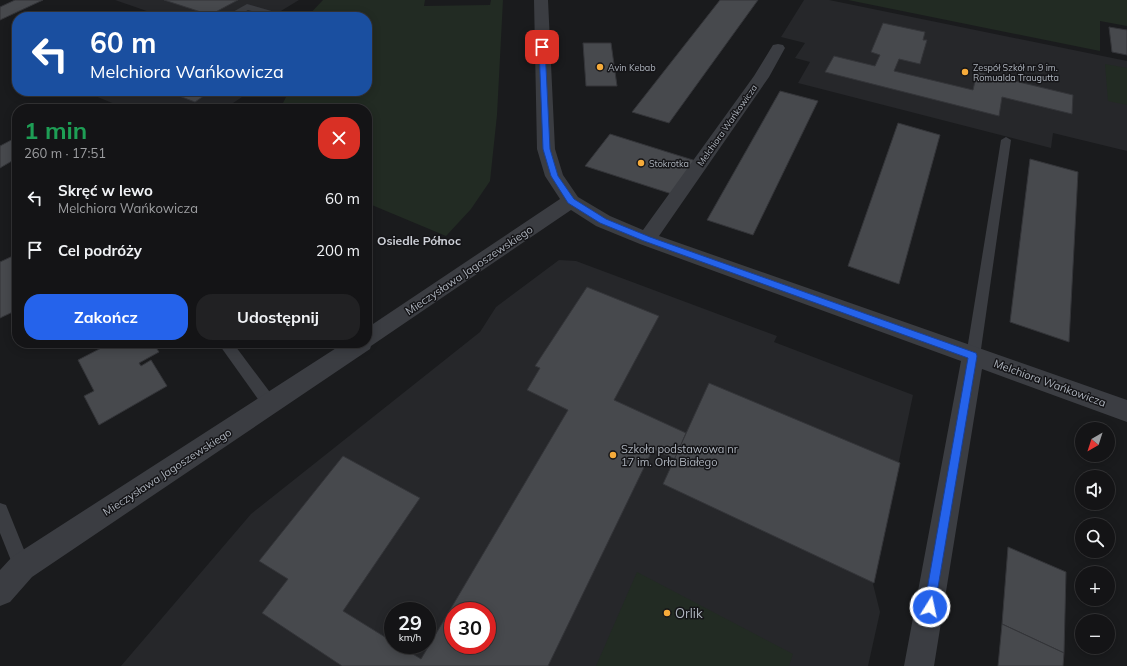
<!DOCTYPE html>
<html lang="pl">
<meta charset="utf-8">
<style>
:root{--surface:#141416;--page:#212123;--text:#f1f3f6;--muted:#9d9ea1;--line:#333335;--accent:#2563eb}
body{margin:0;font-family:Mulish,sans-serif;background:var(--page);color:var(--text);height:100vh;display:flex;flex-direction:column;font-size:15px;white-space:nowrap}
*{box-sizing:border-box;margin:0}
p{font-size:13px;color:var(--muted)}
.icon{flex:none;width:22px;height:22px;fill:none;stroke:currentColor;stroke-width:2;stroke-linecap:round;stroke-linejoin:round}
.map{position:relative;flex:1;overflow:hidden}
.sheet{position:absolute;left:12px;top:104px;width:360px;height:244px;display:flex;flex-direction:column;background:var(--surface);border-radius:16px;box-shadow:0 2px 10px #0003,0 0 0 1px var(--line)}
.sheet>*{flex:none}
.hud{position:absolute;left:12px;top:12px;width:360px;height:84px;border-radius:16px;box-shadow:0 2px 10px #0003,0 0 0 1px var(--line);background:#1a4fa0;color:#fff;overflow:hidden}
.needle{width:26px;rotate:219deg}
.buttons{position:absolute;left:1075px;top:422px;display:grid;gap:8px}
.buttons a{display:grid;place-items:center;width:40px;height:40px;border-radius:50%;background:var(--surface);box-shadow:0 2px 10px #0003,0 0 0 1px var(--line);font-size:20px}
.speed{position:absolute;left:384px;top:602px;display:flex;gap:8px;font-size:20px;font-weight:700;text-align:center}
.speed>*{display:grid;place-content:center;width:52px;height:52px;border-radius:50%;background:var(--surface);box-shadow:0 2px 10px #0003,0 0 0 1px var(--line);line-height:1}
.speed small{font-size:10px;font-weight:400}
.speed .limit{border:6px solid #d22;background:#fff;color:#111}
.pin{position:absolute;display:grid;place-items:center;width:34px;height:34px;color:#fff;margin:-17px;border-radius:8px;box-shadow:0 2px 6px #0006}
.me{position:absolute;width:44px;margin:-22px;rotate:10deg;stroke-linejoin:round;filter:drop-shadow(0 0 3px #0008)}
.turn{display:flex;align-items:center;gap:14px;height:84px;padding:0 12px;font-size:18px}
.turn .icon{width:52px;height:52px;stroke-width:2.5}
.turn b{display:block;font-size:28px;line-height:34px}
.round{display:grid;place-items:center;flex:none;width:42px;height:42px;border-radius:16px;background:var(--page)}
.head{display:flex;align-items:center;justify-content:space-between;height:68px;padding:0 12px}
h1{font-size:24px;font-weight:700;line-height:30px;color:#1e9e55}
.action{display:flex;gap:8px;margin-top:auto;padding:8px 12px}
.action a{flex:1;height:46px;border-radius:16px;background:var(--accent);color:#fff;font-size:16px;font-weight:700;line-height:46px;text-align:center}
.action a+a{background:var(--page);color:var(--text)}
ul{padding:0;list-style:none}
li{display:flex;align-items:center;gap:12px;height:52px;padding:0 12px}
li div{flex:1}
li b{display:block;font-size:15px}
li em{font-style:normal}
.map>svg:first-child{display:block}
</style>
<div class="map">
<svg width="1127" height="666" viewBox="0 0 1127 666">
<rect width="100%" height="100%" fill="#1a1b1d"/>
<!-- built -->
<g fill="#26272a" fill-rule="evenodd">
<path d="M115 0H299L271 17H164Z"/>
<path d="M804 0H829L1127 61V151L1053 133 1051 148 798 83 810 62 795 58 805 43 781 37Z"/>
<path d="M83 91H251L224 109H127Z"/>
<path d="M559 260 576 261 777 336 774 342 913 395 873 584 880 612 868 666H121L251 514 480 332 496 307ZM393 611H427V645H393ZM453 611H487V645H453Z"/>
</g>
<!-- green -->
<g fill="#222b23">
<path d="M323 0H425L424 6 490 5 491 0H503L497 115 490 181 471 209 446 236 367 203V109H280L289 91H367V17H307Z"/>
<path d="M848 0H1127V26L1100 21V51Z"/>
<path d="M1105 64 1127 68V105L1108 101Z"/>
<path d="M637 572 793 654 789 666H596Z"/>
</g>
<!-- building -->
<g fill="#47494d" stroke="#343539" fill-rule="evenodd">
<path d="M15 0H43L0 20V7Z"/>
<path d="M164 0H238L210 15Z"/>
<path d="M720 0H758L669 123 632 112Z"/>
<path d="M883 23 925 32 923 40H927L920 64 899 59 894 71 973 90 977 72 1073 95 1072 114 1002 97 999 116 825 72 834 56 875 66 880 55 871 52Z"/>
<path d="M1109 27 1127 30V55L1112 52Z"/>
<path d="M583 43H611L617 86H586Z"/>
<path d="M166 91H211L195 102Z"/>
<path d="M780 91 818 101 753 235 707 220Z"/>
<path d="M898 123 940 135 899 284 848 266Z"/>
<path d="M610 134 696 161 675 195 585 166Z"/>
<path d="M17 137V158L0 168V146Z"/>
<path d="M1030 159 1078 172 1069 342 1010 322Z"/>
<path d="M17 254V310L0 318V262Z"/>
<path d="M587 287 659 316 614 400 686 433 675 459 653 449 548 666H342L262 613 288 579 259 561 343 456 420 498 343 611 393 642V645H398L421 659 568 410 527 390 540 368 535 366ZM453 611H487V645H453Z"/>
<path d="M111 343H153L159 352 139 363 141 366 151 360 167 386 99 425 84 396 94 391 78 360Z"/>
<path d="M709 383 900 463 874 583 663 484Z"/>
<path d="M1008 547 1066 572 1064 653 1002 624Z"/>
<path d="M1002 624 1064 653 1063 666H998Z"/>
</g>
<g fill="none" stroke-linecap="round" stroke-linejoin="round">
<!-- lane -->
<g fill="#3b3d42" fill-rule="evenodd">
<path d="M247 4 275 12 298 14 302 17H272L248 10 235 17H224Z"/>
<path d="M1006 137 1011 140 980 356 978 360 973 362 968 360 966 356 1001 140Z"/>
<path d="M218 343H233L275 399 278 404 275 409 270 411 265 409Z"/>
<path d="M0 503 6 505 31 567 28 573 22 576 16 573 0 533Z"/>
</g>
<!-- street -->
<path fill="#3b3d42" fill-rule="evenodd" d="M534 0H548L555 149 563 175 578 197 610 216 643 230 754 76 773 45 778 44 783 45 785 48 769 77 659 236 1127 400V422L982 369 934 666H904L961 361 640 244 596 226 571 210 371 346 370 349 32 577 10 602 0 606V570L12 557 344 343H367V328L560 199 545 176 537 149Z"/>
</g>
<!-- route -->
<path fill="#2563eb" stroke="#184099" d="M542 45 545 47 550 149 558 176 574 199 606 219 650 237 976 353 977 356 934 611 930 613 925 611 924 607 968 358 644 241 600 223 568 203 551 176 543 149 539 47Z"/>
<!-- markers -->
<g fill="#f6ab3a" stroke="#151518" stroke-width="1.5">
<circle cx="600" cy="67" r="4"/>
<circle cx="965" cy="72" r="4"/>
<circle cx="641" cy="163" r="4"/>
<circle cx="613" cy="455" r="4"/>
<circle cx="667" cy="613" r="4"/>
</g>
<g text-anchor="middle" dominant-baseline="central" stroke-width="3" stroke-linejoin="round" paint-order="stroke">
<!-- far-poi labels -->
<g font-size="9" fill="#adb3bc" stroke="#151518" text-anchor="start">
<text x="608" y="67">Avin Kebab</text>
<text x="973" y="67">Zespół Szkół nr 9 im.<tspan x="973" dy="10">Romualda Traugutta</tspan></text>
<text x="649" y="163">Stokrotka</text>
</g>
<!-- far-street labels -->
<g font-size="9" fill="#adb3bc" stroke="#151518">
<text transform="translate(727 125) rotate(-55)">Melchiora Wańkowicza</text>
</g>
<!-- street labels -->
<g font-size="11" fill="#adb3bc" stroke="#151518">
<text transform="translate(469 270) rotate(-34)">Mieczysława Jagoszewskiego</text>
<text transform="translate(1050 383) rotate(20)">Melchiora Wańkowicza</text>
<text transform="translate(167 472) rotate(-33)">Mieczysława Jagoszewskiego</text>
</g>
<!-- poi labels -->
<g font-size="11" fill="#adb3bc" stroke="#151518" text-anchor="start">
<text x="621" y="449">Szkoła podstawowa nr<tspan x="621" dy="13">17 im. Orła Białego</tspan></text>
</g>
<!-- neighbourhood labels -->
<g font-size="12" font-weight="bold" fill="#ced1d8" stroke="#151518">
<text x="419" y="240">Osiedle Północ</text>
</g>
<!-- near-poi labels -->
<g font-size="13" fill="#adb3bc" stroke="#151518" text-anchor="start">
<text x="675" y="613">Orlik</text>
</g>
</g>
</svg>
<div class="buttons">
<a><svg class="needle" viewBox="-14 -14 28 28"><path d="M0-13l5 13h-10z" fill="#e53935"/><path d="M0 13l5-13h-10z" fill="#9d9ea1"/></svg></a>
<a><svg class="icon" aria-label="sound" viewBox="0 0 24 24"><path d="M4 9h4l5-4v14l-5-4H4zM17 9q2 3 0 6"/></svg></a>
<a><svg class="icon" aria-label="search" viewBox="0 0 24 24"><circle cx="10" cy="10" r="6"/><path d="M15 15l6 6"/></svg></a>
<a>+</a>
<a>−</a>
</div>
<div class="speed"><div>29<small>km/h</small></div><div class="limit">30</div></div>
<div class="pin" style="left:542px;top:47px;background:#d93025"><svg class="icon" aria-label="arrive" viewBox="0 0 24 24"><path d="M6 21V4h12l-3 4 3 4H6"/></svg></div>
<svg class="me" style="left:930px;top:607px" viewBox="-20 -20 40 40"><circle r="17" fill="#2563eb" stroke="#fff" stroke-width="3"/><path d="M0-11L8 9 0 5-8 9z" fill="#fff"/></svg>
<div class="hud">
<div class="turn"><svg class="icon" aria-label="left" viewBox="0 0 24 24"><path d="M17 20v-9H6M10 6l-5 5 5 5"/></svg><div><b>60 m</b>Melchiora Wańkowicza</div></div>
</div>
<section class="sheet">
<div class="head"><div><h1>1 min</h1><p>260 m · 17:51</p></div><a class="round" style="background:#d93025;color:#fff"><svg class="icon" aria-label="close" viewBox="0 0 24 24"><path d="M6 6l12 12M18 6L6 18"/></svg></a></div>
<ul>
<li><svg class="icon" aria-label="left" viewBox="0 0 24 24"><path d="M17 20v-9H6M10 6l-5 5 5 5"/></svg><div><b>Skręć w lewo</b><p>Melchiora Wańkowicza</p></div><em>60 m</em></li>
<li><svg class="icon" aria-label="arrive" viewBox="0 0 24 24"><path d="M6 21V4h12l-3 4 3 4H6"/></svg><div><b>Cel podróży</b></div><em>200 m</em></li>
</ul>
<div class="action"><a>Zakończ</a><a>Udostępnij</a></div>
</section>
</div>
